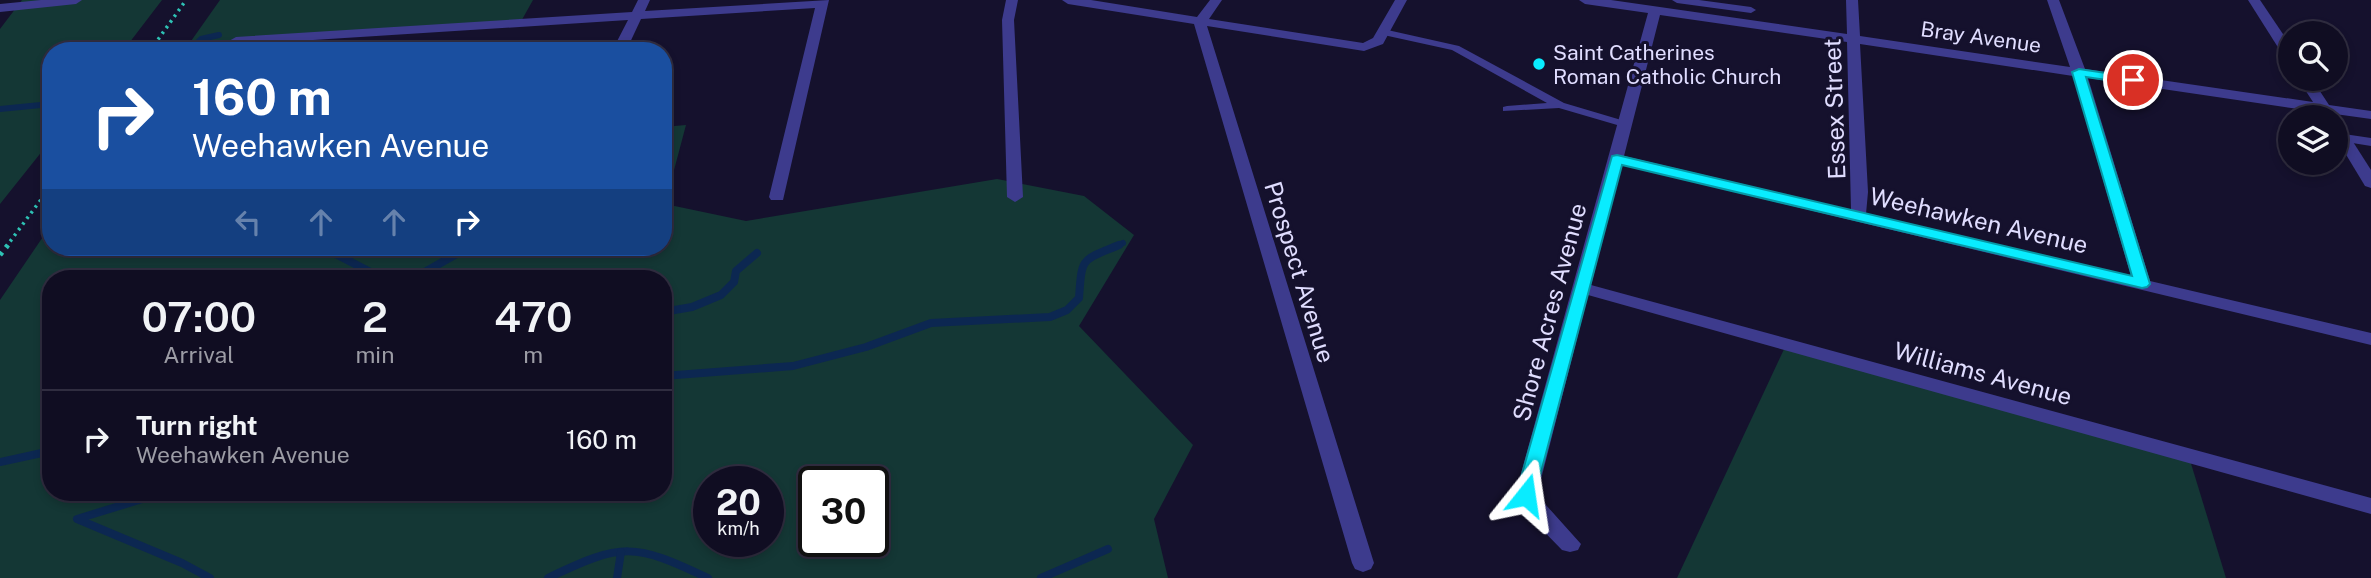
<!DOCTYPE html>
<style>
:root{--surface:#100d22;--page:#1e1b2f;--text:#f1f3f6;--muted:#9c9ca5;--line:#302d40}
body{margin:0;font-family:"Public Sans",sans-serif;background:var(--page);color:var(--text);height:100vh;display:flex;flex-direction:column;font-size:26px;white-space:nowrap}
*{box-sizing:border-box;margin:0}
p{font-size:23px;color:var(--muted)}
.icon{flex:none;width:38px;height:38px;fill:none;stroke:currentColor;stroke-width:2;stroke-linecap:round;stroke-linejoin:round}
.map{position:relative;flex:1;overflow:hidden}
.details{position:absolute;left:42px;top:270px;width:630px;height:231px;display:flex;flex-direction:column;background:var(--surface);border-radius:28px;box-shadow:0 4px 10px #0003,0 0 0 2px var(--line)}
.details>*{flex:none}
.top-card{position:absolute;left:42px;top:42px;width:630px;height:214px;border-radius:28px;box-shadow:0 4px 10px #0003,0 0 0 2px var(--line);background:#1a4fa0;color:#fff;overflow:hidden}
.tools{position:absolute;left:2278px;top:21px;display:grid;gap:14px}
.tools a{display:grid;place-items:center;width:70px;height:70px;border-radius:50%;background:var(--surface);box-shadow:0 4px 10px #0003,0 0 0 2px var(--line);font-size:35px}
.speed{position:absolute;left:693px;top:466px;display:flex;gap:14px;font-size:35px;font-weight:700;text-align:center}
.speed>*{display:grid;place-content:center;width:91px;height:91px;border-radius:50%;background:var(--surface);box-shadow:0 4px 10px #0003,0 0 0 2px var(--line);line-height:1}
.speed small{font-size:18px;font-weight:400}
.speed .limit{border:4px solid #111;border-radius:10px;background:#fff;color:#111}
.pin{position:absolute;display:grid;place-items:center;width:60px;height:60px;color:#fff;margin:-30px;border:4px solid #fff;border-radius:50%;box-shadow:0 2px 7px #0007}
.me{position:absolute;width:77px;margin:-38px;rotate:15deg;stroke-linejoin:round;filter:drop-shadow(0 0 5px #0008)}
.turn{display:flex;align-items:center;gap:24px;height:147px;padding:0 35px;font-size:32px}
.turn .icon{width:91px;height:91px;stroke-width:2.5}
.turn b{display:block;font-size:49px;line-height:60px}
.lanes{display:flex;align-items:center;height:66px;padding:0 35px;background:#0003;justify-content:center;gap:35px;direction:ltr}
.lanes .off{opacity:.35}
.eta{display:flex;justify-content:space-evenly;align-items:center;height:119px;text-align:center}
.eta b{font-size:42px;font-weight:600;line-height:49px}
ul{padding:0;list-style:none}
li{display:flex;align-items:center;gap:21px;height:98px;padding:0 35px;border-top:2px solid var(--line)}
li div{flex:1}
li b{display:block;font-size:26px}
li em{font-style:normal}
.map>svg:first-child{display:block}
</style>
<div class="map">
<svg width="2371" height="578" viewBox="0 0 2371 578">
<rect width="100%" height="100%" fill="#15112d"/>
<!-- green -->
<g fill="#143735" fill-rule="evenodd">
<path d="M22 0H162L123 51H51V140L0 204V29Z"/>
<path d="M220 0H533L519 25 232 43 227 51H184Z"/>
<path d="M686 125 665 204 746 221 997 179 1084 196 1134 235 1079 326 1193 445 1154 519 1168 578H0V300L51 225V247H663V127ZM51 278H663V492H51ZM709 481H768V541H709ZM814 481H873V541H814Z"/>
<path d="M1786 345 2189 457 2226 578H1677Z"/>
</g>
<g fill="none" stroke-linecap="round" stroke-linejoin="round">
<!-- stream-far1 -->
<g stroke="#0c2751" stroke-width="6">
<path d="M189 51 201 39 219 35"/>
<path d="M0 109 51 104"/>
<path d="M1115 247 1123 243"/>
</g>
<!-- stream -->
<g stroke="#0c2751" stroke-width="8">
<path d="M322 247 382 278"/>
<path d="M414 278 469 247"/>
<path d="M663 312 692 307 721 295 734 282 736 271 757 253"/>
<path d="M663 376 793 366 866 347 931 323 1050 317 1067 310 1079 298C1082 256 1081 261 1119 245"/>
<path d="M0 462 51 451"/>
<path d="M165 492 77 519 182 563 210 578"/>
<path d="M548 578C623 542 634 543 708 578"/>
<path d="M617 578 621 552"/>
<path d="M1041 578 1108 549"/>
</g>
<!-- path-far1 -->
<g stroke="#2ec2b5" stroke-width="3.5" stroke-dasharray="2.5 4.5" stroke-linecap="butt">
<path d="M150 51 186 0"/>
<path d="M6 247 51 186"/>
</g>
<!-- path -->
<path stroke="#2ec2b5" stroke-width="5" stroke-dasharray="3.5 6" stroke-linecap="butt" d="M0 255 8 245"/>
<!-- service -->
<g fill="#3d3b8d" fill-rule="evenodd">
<path d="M1672 0H1699L1751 7 1756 10 1751 13 1677 3Z"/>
<path d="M1383 29 1459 46 1564 103 1628 122 1630 124 1624 127 1559 108 1503 111V107L1507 106 1547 103 1452 50 1379 34 1378 32Z"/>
<path d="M2344 134 2371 138V146L2340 141 2338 138Z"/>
</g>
<!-- minor -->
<g fill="#3d3b8d" fill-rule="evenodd">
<path d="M41 0H82L76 4 0 12V4Z"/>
<path d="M638 0H650L645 11 829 0 783 200H771L769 197 815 8 641 19 626 51H612L628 20 236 45 229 41 236 37 632 12Z"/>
<path d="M1006 0H1018L1014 20 1023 197 1015 202 1007 197 1002 20Z"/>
<path d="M1062 0H1091L1197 17 1210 0H1222L1209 19 1363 43 1373 38 1395 0H1407L1383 44 1364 51 1207 26 1374 563 1371 569 1363 572 1355 569 1352 563 1194 24 1068 4Z"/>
<path d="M1579 0H1611L1847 34 1846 0H1858L1860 36 2070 67 2047 0H2059L2085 69 2313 102 2298 79H2312L2329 105 2371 111V119L2335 114 2333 117H2324L2319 112 2088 78 2150 281 2371 333V345L1622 165 1591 285 2371 498V514L1588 295 1537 495 1581 544 1578 550 1570 552 1562 550 1519 506 1515 495 1648 13 1585 4ZM1660 15 1847 42 1851 210 1624 156ZM1860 44 2073 76 2131 276 1866 214 1868 192Z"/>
<path d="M2248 0H2260L2291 46V61L2286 60Z"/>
<path d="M2336 122 2341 123 2371 170V188L2365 186 2336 138Z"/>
</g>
</g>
<!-- route -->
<path fill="#09ecff" stroke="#0699a6" stroke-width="2" d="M2079 69 2133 77 2140 80 2133 84 2086 77 2150 284 2147 287 2142 288 1622 165 1535 495 1533 500H1519L1516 495 1612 156 1617 155 2132 276 2072 72Z"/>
<!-- markers -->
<circle fill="#09ecff" stroke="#15112d" stroke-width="2.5" cx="1539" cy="64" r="7"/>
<g text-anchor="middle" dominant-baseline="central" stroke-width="6" stroke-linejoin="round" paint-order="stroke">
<!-- far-street labels -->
<g font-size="21" fill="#e0ddff" stroke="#15112d">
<text transform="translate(1981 37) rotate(8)">Bray Avenue</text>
</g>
<!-- far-poi labels -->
<g font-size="21" fill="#e0ddff" stroke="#15112d" text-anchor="start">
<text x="1553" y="52">Saint Catherines<tspan x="1553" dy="24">Roman Catholic Church</tspan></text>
</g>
<!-- street labels -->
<g font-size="24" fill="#e0ddff" stroke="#15112d">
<text transform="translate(1834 109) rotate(-92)">Essex Street</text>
<text transform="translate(1979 220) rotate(13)">Weehawken Avenue</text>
<text transform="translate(1300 272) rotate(73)">Prospect Avenue</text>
<text transform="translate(1549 312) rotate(-75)">Shore Acres Avenue</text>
<text transform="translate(1983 373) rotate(15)">Williams Avenue</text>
</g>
</g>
</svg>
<div class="tools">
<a><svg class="icon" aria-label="search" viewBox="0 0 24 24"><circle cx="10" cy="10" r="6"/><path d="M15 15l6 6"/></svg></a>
<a><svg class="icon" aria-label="layers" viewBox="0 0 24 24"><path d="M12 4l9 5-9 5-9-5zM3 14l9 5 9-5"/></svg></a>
</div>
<div class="speed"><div>20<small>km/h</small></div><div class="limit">30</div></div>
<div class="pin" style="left:2133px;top:80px;background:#d93025"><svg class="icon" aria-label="arrive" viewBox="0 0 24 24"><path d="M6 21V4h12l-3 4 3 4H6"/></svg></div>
<svg class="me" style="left:1526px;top:495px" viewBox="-20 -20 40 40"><path d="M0-17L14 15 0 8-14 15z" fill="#09ecff" stroke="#fff" stroke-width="4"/></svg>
<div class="top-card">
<div class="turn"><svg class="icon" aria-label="right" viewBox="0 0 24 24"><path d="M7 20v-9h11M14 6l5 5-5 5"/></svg><div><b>160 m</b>Weehawken Avenue</div></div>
<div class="lanes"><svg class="icon off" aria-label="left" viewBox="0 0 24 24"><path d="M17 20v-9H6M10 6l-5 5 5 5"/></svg><svg class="icon off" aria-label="ahead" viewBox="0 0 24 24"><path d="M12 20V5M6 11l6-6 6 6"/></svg><svg class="icon off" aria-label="ahead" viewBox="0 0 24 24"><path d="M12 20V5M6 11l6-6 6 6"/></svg><svg class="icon" aria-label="right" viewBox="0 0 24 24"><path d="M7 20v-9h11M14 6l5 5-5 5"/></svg></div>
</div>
<section class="details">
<div class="eta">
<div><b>07:00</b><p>Arrival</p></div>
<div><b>2</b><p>min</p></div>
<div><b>470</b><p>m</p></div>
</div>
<ul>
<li><svg class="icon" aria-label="right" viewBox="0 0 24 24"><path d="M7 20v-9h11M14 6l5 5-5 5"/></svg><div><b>Turn right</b><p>Weehawken Avenue</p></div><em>160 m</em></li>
</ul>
</section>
</div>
